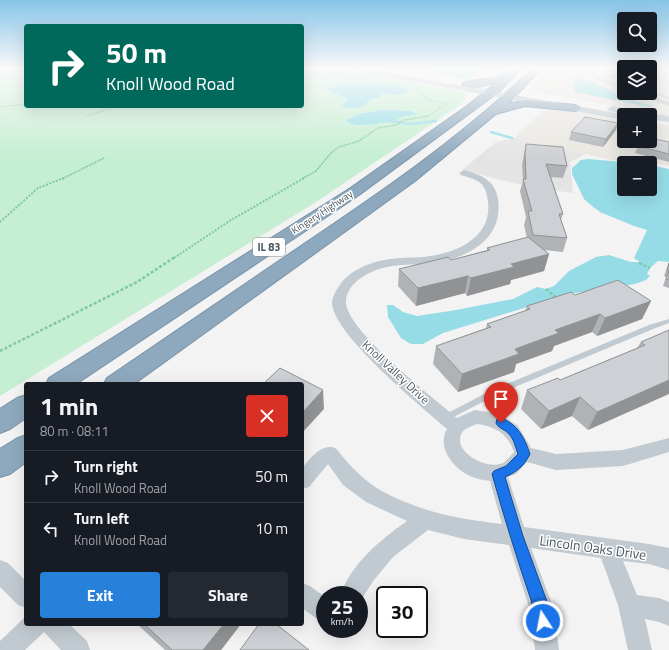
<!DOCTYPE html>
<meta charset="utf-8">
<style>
:root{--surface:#171b24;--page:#242831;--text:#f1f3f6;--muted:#9ea1a6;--line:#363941;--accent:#2781da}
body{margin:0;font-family:"Titillium Web",sans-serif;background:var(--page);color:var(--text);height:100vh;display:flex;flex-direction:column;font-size:15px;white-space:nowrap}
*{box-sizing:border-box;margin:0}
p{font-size:13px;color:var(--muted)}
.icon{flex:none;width:22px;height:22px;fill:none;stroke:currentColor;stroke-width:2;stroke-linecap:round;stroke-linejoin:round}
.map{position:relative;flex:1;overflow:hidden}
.drawer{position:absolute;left:24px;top:382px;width:280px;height:244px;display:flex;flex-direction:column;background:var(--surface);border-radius:4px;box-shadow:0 4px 16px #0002}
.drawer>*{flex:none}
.top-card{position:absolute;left:24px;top:24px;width:280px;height:84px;border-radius:4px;box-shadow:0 4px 16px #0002;background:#00695c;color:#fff;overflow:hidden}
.fabs{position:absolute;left:617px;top:12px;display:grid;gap:8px}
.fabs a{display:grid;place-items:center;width:40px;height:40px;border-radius:4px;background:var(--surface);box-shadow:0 4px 16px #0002;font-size:20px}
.speed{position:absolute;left:316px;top:586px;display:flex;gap:8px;font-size:20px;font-weight:700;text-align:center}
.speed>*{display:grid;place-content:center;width:52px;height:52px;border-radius:50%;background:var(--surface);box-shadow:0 4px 16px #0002;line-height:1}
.speed small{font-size:10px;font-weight:400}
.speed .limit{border:2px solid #111;border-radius:6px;background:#fff;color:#111}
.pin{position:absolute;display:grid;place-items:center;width:34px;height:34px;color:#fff;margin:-41px -17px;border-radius:50% 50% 50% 0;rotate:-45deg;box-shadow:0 0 4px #0007}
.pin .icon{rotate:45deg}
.me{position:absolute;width:44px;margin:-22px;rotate:349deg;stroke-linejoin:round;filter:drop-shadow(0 0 3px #0008)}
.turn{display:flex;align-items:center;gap:14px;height:84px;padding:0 16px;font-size:18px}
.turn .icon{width:52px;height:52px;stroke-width:2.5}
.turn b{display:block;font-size:28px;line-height:34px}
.round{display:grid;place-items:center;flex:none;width:42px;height:42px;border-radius:4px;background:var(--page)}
.overview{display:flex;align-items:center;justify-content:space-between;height:68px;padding:0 16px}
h1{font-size:24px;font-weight:700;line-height:30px}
.cta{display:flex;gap:8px;margin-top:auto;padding:8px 16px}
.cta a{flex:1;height:46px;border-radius:4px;background:var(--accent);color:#fff;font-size:16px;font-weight:700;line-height:46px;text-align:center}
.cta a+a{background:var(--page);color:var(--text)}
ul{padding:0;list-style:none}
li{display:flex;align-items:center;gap:12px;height:52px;padding:0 16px;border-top:1px solid var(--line)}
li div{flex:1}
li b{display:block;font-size:15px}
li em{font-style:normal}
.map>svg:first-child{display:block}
</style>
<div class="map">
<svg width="669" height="650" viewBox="0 0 669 650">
<rect width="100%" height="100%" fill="#f4f3f3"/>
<!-- commercial -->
<g fill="#eae7e1">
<path d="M542 68H624V93H650V68H669V116L535 92 531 89Z"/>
<path d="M569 109 624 118V141H650V123L669 126V166L649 162 617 161 514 138 544 110Z"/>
</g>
<!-- education -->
<path fill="#e5e4e4" d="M514 138 585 154 570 162 573 193 529 187 462 170 496 142Z"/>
<!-- green -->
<path fill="#c5eed2" d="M0 68H26V106H302V68H338L466 93 463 103 313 204 0 396Z"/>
<!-- water -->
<g fill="#96dce7">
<path d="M426 69V68H482L470 78 472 80 435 73Z"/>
<path d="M576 76 636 101 653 106 648 107 576 92 574 90V77Z"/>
<path d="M345 83C360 86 402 79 410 92L399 95 382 93 380 97 371 99 362 107 349 108 342 106 348 99 325 89Z"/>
<path d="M383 110 411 111 417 114 396 118 398 120 396 123C382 120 356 131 346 120L359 114Z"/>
<path d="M589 159 633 163H624V189H650V165L669 169V262L658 261 650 268 647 274 650 276 646 280 635 284 575 293 550 300 443 333 423 344H411L401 338 388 317 387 305H393L403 312 417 316 456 310 513 299 537 287 546 289 554 286 569 271 596 257 609 255 631 262H640L634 258 647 230 634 226 600 212 592 206 584 199 572 174V168L579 162 580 160Z"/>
</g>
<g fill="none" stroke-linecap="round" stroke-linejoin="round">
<!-- stream -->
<g stroke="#96dce7" stroke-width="2.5">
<path d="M397 122 410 124 436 121"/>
<path d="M491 132 512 138"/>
</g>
<!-- highway casing -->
<g stroke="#7993a9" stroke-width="2">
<g id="highway">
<path d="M512 68H521L500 91 359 195 76 384H46L49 378 349 189 467 106 497 82C487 85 474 89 464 86L462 84 464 82C481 78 498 82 512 68Z"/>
<path d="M533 68H542L508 104 525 100 575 105 581 108 579 110 575 111 525 106 496 114 415 181 134 384H104L107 378C171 335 234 291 298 248 380 193 462 137 533 68Z"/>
<path d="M26 395V418L10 429 0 433V409L17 398Z"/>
<path d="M26 435V462L10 474 0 477V449L16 439Z"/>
</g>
</g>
<!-- path-far3 -->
<g stroke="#7fcaa0" stroke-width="1" stroke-dasharray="1.5 1" stroke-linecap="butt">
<path d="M302 68 318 69"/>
<path d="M318 68 321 71 344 75"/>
<path d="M302 78 321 71"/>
<path d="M417 88 418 94 426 96V99L446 104 427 117"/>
<path d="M0 107 26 104"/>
<path d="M87 116 117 106"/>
</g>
<!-- path-far2 -->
<g stroke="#7fcaa0" stroke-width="1.5" stroke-dasharray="2 1" stroke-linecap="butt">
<path d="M62 179 104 158"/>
<path d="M302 179 316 171 332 152 339 147 359 141 378 128 396 125 404 120 429 116"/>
</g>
<!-- path-far1 -->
<g stroke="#7fcaa0" stroke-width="2" stroke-dasharray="2 1.5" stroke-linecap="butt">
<path d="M0 222 38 188 64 178"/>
<path d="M174 258 231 220 304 178"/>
</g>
<!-- path -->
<g stroke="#7fcaa0" stroke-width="2.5" stroke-dasharray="3 2" stroke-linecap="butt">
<path d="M639 263 650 268"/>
<path d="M546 289 557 298"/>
<path d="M0 351 137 282 175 257"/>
</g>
<!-- lane -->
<g fill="#c1cad0" fill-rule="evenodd">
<path d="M653 68 669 69V71L654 69Z"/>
<path d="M624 74V76L596 78 594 77Z"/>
<path d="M624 82V84L610 85 608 84Z"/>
<path d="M650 91 669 97V99L650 93Z"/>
<path d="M669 319V323L653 329 496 395 448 420 445 421 442 420 441 418 442 416 490 391 649 325Z"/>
</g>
<!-- street -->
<g fill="#c1cad0" fill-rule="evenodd">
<path d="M578 68H584L602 78 624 87V91L598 80Z"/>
<path d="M633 93H643L669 102V106Z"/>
<path d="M464 170C481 175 495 180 498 199 504 242 463 260 427 264 414 265 400 264 387 267 371 270 347 282 346 301 344 329 435 399 457 418L475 410 493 413 506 418 518 426 531 448 556 454 623 450 669 438V452L623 466 556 470 527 462 516 474 508 477 524 527 649 544 669 548V570L649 564 623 561 637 595 659 598 669 602V626L659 622 645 619 652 650H628L618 605 601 558 531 548 553 607 559 650H535L529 607 509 545 464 539 428 530 393 557 374 580 359 603V595H340C353 562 379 541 407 521L366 502 343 485 328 464 309 487 302 489V468C309 460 319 446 331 447 336 447 339 452 342 456 353 469 365 481 380 490 420 512 458 519 502 524L490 481C484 480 477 479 472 477 454 469 436 448 447 429 423 408 331 333 332 302 333 295 337 289 341 283 355 266 380 259 401 258 411 257 421 258 431 256 461 251 492 235 488 202 486 182 478 180 461 175L459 173ZM477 424C495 426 508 434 514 452 511 455 507 461 503 463 486 471 449 450 463 431 466 428 472 426 477 424Z"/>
<path d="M0 560 8 563 26 581V608L18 605 0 587Z"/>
<path d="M302 583 310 586 325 597V623L317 619 302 608Z"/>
<path d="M26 616V624H69L87 641 90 650H61L44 632 25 650H0V641Z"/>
</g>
<!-- secondary -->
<g fill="#c0cad2" fill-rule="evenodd">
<path d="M346 68H361L628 115H624V120L350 70Z"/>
<path d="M612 106 669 116V122L650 119V115H630L609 111 607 109Z"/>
</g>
<!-- highway -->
<use href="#highway" fill="#8ea8bd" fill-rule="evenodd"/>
</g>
<!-- wall -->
<g fill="#b0b3b6">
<path d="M604 68H624V70Z"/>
<path d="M616 130 603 147 569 140 571 132Z"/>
<path d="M669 142V162L635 153 638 146Z"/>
<path d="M526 144 567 166 563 178 551 177 563 214 561 219 567 238 563 252 544 250 549 254 544 271 511 280 510 284 467 296 465 293 416 306 398 286 399 269 451 260 487 250V248L527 238 524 225 526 217 520 191 523 181 522 165Z"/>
<path d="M669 262V288L663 286 666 277 664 276Z"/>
<path d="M575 295 651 301 642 319 597 336 592 332 554 346 552 351 516 364 514 372 458 392 433 364 436 346 486 328 487 324 525 311 527 306Z"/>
<path d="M669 330 588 430 572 416 541 429 521 409 527 390 560 380 637 348 641 342Z"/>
<path d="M137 624H241L221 650H165Z"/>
</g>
<!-- shaded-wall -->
<g fill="#909294">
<path d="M618 123 616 130 603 147 606 139Z"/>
<path d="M549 254 544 271 511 280 510 284 467 296 471 278 511 264Z"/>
<path d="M468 276 465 293 416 306 418 288Z"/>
<path d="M651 301 642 319 597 336 605 318Z"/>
<path d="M600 314 592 332 554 346 552 351 516 364 514 372 458 392 462 374 555 330Z"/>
<path d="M669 380V394L588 430 597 412Z"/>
<path d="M323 390 324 409 302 433V413Z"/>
<path d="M580 397 572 416 541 429 549 411Z"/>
<path d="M224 624H241L221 650H203Z"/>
</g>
<!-- building -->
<g fill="#cdd0d4" stroke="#909294">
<path d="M585 117 618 123 606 139 571 132Z"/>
<path d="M650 138 669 142V154L638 146 645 141H650Z"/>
<path d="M526 144 563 147 567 166 546 164 563 214H559L567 238 533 235 528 211H532L523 179H526L525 153Z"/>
<path d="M528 237 549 254 511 264 514 267 471 278 468 276 418 288 399 269 448 257 451 260 490 250 487 248Z"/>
<path d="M669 263V271L667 270Z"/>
<path d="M669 271V280L666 279Z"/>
<path d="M618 280 651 301 605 318 600 314 555 330 559 333 515 349 519 354 462 374 436 346 491 327 487 324 530 309 527 306 571 292 575 295Z"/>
<path d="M669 330V380L597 412 580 397 549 411 527 390 558 378 560 380 645 345 641 342Z"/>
<path d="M280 368 323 390 302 413V384H263Z"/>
<path d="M144 624H224L203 650H172Z"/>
<path d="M259 624H276L309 650H240Z"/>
</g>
<!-- sky -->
<linearGradient id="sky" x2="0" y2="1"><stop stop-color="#87c4e8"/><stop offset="0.43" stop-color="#fafafa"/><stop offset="1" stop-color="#fafafa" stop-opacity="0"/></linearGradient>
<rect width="669" height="159" fill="url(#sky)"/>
<!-- route -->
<path fill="#1a73e8" stroke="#114b97" d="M501 418C518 424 525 439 530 454 524 466 517 472 505 477L523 536 549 607 551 621 549 627 543 629 538 627C534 618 534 609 531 600 517 559 504 517 492 474L494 471 506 466 518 454C515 446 514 439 508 433 504 429 498 428 496 423L497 419Z"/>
<g text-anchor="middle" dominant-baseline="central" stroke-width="3" stroke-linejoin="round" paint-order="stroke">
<!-- far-street labels -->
<g font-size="10" fill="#4b575f" stroke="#fff">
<text transform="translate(322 212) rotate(-33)">Kingery Highway</text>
</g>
<!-- shield labels -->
<rect fill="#fff" stroke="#81898f" stroke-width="1" x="253" y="238" width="32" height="18" rx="3"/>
<g font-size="11" font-weight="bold" fill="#4b575f">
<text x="269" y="247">IL 83</text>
</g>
<!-- street labels -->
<g font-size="12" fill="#4b575f" stroke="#fff">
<text transform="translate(396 372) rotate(43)">Knoll Valley Drive</text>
</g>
<!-- near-street labels -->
<g font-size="14" fill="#4b575f" stroke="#fff">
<text transform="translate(593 547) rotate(8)">Lincoln Oaks Drive</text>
</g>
</g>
</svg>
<div class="fabs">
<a><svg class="icon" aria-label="search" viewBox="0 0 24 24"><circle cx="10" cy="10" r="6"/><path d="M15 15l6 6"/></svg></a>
<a><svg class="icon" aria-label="layers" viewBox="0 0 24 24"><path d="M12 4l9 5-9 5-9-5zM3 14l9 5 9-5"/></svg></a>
<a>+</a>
<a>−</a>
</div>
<div class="speed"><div>25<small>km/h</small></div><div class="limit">30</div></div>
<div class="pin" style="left:501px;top:423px;background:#d93025"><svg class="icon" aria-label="arrive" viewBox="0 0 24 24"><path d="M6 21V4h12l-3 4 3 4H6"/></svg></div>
<svg class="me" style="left:543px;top:621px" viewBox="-20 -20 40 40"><circle r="17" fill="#1a73e8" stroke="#fff" stroke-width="3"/><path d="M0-11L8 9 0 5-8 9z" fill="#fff"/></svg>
<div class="top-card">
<div class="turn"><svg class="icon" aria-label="right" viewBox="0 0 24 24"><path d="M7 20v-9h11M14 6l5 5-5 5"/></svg><div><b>50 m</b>Knoll Wood Road</div></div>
</div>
<section class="drawer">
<div class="overview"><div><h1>1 min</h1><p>80 m · 08:11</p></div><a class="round" style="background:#d93025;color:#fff"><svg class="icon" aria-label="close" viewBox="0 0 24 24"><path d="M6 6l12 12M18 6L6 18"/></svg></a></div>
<ul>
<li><svg class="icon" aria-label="right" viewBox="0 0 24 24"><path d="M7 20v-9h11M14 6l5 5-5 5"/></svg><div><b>Turn right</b><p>Knoll Wood Road</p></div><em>50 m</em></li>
<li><svg class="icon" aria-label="left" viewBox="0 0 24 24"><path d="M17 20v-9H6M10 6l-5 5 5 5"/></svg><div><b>Turn left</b><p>Knoll Wood Road</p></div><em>10 m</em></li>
</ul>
<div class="cta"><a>Exit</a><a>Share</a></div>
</section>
</div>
